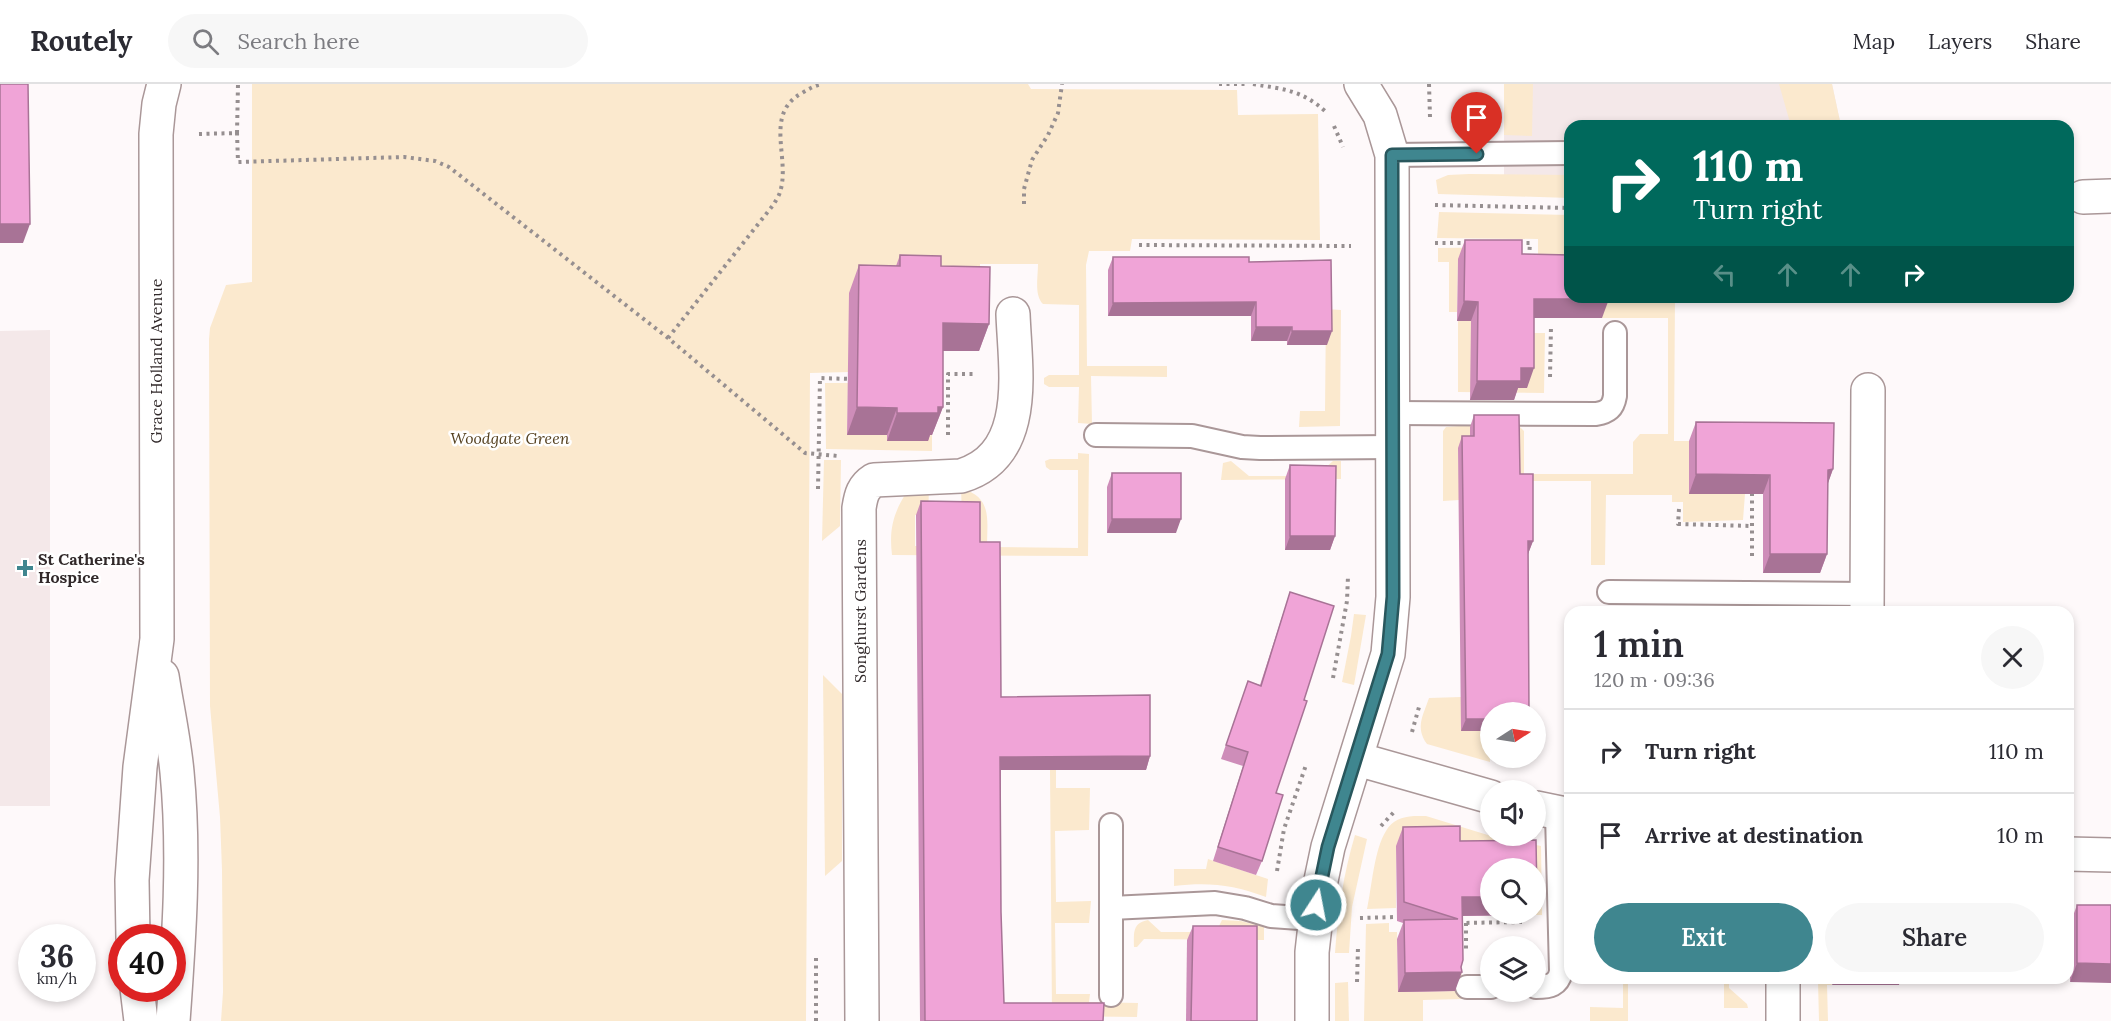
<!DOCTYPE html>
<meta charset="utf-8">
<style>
:root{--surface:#fff;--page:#f7f7f7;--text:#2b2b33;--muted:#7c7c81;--line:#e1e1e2;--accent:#3f868f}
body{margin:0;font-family:Lora,serif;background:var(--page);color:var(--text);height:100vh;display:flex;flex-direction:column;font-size:22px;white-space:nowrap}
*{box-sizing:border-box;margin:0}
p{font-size:20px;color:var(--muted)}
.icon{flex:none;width:33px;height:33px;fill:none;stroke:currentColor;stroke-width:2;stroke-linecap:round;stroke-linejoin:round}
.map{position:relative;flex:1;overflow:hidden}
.drawer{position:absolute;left:1564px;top:522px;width:510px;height:378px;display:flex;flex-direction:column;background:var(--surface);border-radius:18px;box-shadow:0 3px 9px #0003}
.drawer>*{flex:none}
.top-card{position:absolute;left:1564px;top:36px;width:510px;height:183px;border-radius:18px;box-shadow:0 3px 9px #0003;background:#00695c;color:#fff;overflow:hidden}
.needle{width:39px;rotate:78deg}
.buttons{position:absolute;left:1480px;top:618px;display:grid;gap:12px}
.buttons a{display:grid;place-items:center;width:66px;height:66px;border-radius:50%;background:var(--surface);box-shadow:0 3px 9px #0003;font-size:30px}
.speed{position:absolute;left:18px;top:840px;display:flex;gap:12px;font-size:30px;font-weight:700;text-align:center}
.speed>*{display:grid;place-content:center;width:78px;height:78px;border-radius:50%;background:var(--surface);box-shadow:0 3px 9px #0003;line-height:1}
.speed small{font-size:15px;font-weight:400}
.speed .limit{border:9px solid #d22;background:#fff;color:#111}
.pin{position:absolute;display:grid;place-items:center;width:51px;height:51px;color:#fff;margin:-62px -26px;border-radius:50% 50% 50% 0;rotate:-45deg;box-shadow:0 0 6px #0007}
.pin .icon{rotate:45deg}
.me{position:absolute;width:66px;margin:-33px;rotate:11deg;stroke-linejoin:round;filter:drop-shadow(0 0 4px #0008)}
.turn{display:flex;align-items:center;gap:21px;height:126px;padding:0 30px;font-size:27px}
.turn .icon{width:78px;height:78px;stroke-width:2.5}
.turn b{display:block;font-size:42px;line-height:51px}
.lanes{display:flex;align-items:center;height:57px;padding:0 30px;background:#0003;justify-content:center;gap:30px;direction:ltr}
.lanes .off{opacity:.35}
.round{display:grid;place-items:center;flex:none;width:63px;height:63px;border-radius:32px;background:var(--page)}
.head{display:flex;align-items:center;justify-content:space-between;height:102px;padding:0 30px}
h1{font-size:36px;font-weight:600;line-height:45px}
.cta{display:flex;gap:12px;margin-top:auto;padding:12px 30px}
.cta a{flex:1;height:69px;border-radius:36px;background:var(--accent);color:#fff;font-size:24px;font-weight:600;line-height:69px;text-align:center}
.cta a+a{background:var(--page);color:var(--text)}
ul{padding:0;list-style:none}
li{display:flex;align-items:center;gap:18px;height:84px;padding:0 30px;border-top:2px solid var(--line)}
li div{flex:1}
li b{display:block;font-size:22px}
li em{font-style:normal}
header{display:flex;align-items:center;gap:36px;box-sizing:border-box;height:84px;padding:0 30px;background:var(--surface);border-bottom:2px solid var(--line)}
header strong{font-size:28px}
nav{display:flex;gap:33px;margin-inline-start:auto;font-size:21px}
.search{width:420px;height:54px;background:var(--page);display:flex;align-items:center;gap:15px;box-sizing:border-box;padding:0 21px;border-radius:33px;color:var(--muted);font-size:22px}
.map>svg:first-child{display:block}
</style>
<header>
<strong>Routely</strong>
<div class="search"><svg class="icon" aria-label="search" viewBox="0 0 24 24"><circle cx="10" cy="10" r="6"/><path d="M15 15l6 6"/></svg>Search here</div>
<nav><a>Map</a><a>Layers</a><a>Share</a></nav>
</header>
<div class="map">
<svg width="2111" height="937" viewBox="0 0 2111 937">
<rect width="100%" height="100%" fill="#fef9fa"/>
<!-- built -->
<g fill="#f4e8e9">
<path d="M1504 0H1832L1841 42H1570V91L1504 92Z"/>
<path d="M50 246V722H0V247Z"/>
</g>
<!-- green -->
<g fill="#fbe9ce">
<path d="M252 0H1028L1031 5 1237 6 1238 31 1318 30 1320 156 1132 155 1130 167H1089L1086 181 1087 282H1167V293L1091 292 1092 340 1078 339 1079 303H1049L1044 300V294L1049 291H1079V221L1043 220C1034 211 1038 193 1038 180H980V210L849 209V288L810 289 806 937H221L223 908 222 786 220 733 210 622 209 255 210 244 226 201 252 198Z"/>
<path d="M1504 0H1533L1532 52 1504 51Z"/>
<path d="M1779 0H1832L1841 42H1791Z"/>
<path d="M1469 90 1570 91V114L1438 110 1436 96 1448 91Z"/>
<path d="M1439 128 1570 131V190H1538V155L1437 154Z"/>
<path d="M1522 163V175H1458L1457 228H1449V178H1438V164Z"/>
<path d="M1602 213H1675L1674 357H1689V409L1745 410 1743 436 1683 438V418H1672V411H1606L1605 481H1591V397H1459V416L1443 417V347L1446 343 1471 341V364H1458L1459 390 1517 340 1524 347V390H1633V358L1640 350H1668V234H1602Z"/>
<path d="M1326 225 1341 226 1340 342 1299 343 1300 327H1325Z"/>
<path d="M1458 237H1471V304L1527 249H1545L1544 309 1458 308Z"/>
<path d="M825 299H848L847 351H887V357L932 351V367L826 365Z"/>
<path d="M1078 369 1089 370 1088 472 892 471C889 446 893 430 906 409L929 406 928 431H915V462L975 463 962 431 961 405C993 412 987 437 987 463L1078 464V386H1050L1046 383 1045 377 1050 375H1078Z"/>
<path d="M824 376H841L840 442 822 457Z"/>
<path d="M1231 377 1249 392H1316L1333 377H1341V395L1221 396 1223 379Z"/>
<path d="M1354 530 1366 531 1354 601 1342 598 1351 552Z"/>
<path d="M823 591 842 610V777L825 792Z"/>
<path d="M1461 613 1489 647 1490 678 1427 660C1415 643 1423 632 1429 614Z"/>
<path d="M1050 686H1056V704H1090L1089 746 1055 747 1056 818 1091 817 1089 839H1055L1056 910H1090L1089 918 1138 919 1137 933 1052 932Z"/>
<path d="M1414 732H1426L1491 752 1541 762 1542 831H1530V830H1536V784L1396 762V824L1367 825C1372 802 1374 766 1386 747 1392 736 1402 733 1414 732Z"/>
<path d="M1355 751 1367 755 1352 823 1349 869H1335C1338 829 1343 791 1355 751Z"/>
<path d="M1208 775 1268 795 1266 813C1233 801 1210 798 1174 802V785H1206Z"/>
<path d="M1148 836 1161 848H1216L1222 836 1241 837 1264 843V856L1144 855 1137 863H1134C1134 849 1132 839 1148 836Z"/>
<path d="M1389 839V848H1397L1398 908 1456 907 1455 843H1461L1462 915 1423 916V937H1364L1366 840Z"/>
<path d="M1623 894H1628V937H1590V923L1623 924Z"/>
<path d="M1724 894H1729V904L1747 920 1748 924H1724Z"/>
<path d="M1815 894H1832V901H1827L1828 937H1819L1818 897Z"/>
<path d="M1348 898 1349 937H1335V899Z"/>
</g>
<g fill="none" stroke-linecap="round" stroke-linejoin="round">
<!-- service casing -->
<g stroke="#aa9798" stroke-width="26">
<g id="service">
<path d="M1392 71 1570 69"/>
<path d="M1393 329 1596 330C1608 328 1613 324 1615 312V249"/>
<path d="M1096 351 1192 352 1242 363 1260 364 1393 363"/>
<path d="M1609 508 1867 510"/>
<path d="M1111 741V911"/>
<path d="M1111 824 1215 819 1245 824 1271 832 1314 835"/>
<path d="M1467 903H1491"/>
<path d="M1536 903C1550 903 1558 901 1561 888L1557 730"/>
</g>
</g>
<!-- minor casing -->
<g stroke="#aa9798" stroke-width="36">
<g id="minor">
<path d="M2083 113 2111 112"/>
<path d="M1867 528 1868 306"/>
<path d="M1357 675 1491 713"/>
<path d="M1536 724 1570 731"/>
<path d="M2068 770 2111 771"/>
<path d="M862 937 859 424C861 411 863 403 874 396L961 392C1031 371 1015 286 1013 230"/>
<path d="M1783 937V894"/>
</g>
</g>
<!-- tertiary casing -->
<g stroke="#aa9798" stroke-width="36">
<g id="tertiary">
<path d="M162 592C167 624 174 656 177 688 185 771 179 855 173 937"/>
<path d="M133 854 132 796 140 683 157 555 156 50 159 20 164 0"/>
<path d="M137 904 141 937"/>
<path d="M1312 937V868L1319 806 1328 763 1388 570 1393 513 1392 71 1380 31 1361 0"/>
</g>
</g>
<!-- path -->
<g stroke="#968f90" stroke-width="4" stroke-dasharray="3 4.5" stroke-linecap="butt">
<path d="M1219 0H1247"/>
<path d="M1253 0C1283 5 1302 6 1326 28"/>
<path d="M1429 0 1430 33"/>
<path d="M1334 42 1343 63"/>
<path d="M237 49 238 0"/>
<path d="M199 50 237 49 238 78 404 73 435 77 449 83 668 254 805 369 838 372"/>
<path d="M1024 120V105L1032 76 1048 51 1058 29 1062 0"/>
<path d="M1435 121 1570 124"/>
<path d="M1435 159H1466"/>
<path d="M1519 159H1530L1529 174"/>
<path d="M1139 161 1351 162"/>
<path d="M668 254 774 120C776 116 779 112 780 108 791 75 763 30 802 9 809 5 815 1 823 0"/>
<path d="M1550 293 1551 242"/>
<path d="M948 351V290H975"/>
<path d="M818 405 820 294 851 295"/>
<path d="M1679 425 1678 440 1752 442"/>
<path d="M1752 472V410"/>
<path d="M1333 594 1347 517 1348 492"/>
<path d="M1412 648 1419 623"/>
<path d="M1381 742 1394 728"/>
<path d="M1277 787 1284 745 1306 681"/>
<path d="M1360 834 1397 833"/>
<path d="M1459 839 1523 838"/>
<path d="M1466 839V868"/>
<path d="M1357 898 1358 863"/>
<path d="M816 937V872"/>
</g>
<!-- service -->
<use href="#service" stroke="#fff" stroke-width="22"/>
<!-- minor -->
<use href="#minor" stroke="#fff" stroke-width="33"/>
<!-- tertiary -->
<use href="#tertiary" stroke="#fff" stroke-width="33"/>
</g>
<!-- wall -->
<g fill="#ce8db9">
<path d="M1465 156 1522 170 1602 234H1534L1527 304H1518L1514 316H1470L1471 237H1457L1458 175Z"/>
<path d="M900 171 941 182 989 240 979 267H943V323L932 351H930L928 357H887V351H847L849 209 859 181 896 182Z"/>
<path d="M1113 173 1249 178 1327 261H1287V257H1251V232H1108V186Z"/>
<path d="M1474 331 1520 390 1533 457 1528 470 1491 628V647H1461L1458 364 1462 352H1470V343Z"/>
<path d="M1696 338 1833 385 1827 401V470L1820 489H1763V410H1689V357Z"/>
<path d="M1290 381 1335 452 1330 466H1285V395Z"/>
<path d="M1112 389 1176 449H1107V403Z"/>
<path d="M921 417 980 458 1001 613 1150 672 1146 686H1001V828L1004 919 1103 937H920L916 431Z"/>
<path d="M1290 508 1276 709 1262 777 1256 791 1213 777 1243 682 1221 675 1248 597 1260 601Z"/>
<path d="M1403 743 1460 757 1491 830H1530V831L1462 832 1461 883 1455 907 1398 908 1397 855 1403 839 1397 837 1396 762Z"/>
<path d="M2077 821H2111L2070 898V840Z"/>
<path d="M1193 842 1257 937H1186L1187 856Z"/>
</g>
<!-- shaded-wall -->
<g fill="#a87396">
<path d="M0 140H30L23 159H0Z"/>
<path d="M1534 215H1609L1602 234H1527Z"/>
<path d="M1464 217 1478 218 1471 237H1457Z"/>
<path d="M1256 218 1251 232H1108L1113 219Z"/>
<path d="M943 239 989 240 979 267H933Z"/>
<path d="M1256 243H1292L1287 257H1251Z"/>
<path d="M1292 247H1332L1327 261H1287Z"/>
<path d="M1521 284H1534L1527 304H1518L1514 316H1470L1477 297Z"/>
<path d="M857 323 897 324 887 351H847Z"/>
<path d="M938 323H943L932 351H930L928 357H887L897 329Z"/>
<path d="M1833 385 1826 405 1828 386Z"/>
<path d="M1696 390 1770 391 1763 410H1689Z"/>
<path d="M1112 435H1181L1176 449H1107Z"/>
<path d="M1290 452H1335L1330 466H1285Z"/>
<path d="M1528 457H1533L1528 470Z"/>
<path d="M1770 470H1827L1820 489H1763Z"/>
<path d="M1466 635H1491V647H1461Z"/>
<path d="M1150 672 1146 686H996L1000 673Z"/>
<path d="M1462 813H1491V830H1530V831L1455 832Z"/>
<path d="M2077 879 2111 880V899L2070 898Z"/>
<path d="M1462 888 1455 907 1398 908 1405 889Z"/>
<path d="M1835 894H1998L1997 897H1900L1899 901H1832Z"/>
</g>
<!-- building -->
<g fill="#f0a4d7" stroke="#a87396" stroke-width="1.5">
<path d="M0 0H28L30 140H0Z"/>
<path d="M1465 156H1522V170L1570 171V213H1609V215H1534V284H1521V297H1477L1478 218 1464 217Z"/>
<path d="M900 171 941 172V182L990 183 989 240 943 239V323H938V329H897V324L857 323 859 181 900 182Z"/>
<path d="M1113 173H1249V178L1331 176 1332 247H1292V243H1256V218L1113 219Z"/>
<path d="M1474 331H1519L1520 390H1533V457H1528L1529 628H1491V635H1466L1462 352H1474Z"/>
<path d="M1696 338 1834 339 1833 385 1828 386 1827 470H1770V391L1696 390Z"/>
<path d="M1290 381 1336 382 1335 452H1290Z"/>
<rect x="1112" y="389" width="69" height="46"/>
<path d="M921 417 980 418V458H1000L1001 613 1150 611V672L1000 673 1001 828 1004 919H1104L1103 937H925Z"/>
<path d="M1290 508 1334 522 1304 616 1307 617 1276 709 1283 711 1262 777 1218 763 1248 668 1226 661 1248 597 1261 602Z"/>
<path d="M1460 742V757L1536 756 1537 812H1536V784H1491V813H1462L1463 876 1461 883 1462 888 1405 889 1404 836 1458 835 1404 818 1403 743Z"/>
<path d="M2077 821H2111V880L2077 879Z"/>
<path d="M1193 842H1257V937H1191Z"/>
</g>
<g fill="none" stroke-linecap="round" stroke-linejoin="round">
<!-- route casing -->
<g stroke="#29575d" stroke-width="15">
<path id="route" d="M1316 821 1328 763 1388 570 1393 513 1392 71 1477 70"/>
</g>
<!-- route -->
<use href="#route" stroke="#3f868f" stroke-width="10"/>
</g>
<!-- markers -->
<path fill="#3f868f" stroke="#fff" stroke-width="2" d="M22 475h6v6h6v6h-6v6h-6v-6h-6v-6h6z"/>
<g text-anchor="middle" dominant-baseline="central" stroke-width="5" stroke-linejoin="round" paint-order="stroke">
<!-- street labels -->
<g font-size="16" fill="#31292a" stroke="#fff">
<text transform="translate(156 277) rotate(-90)">Grace Holland Avenue</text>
<text transform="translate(860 527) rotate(-90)">Songhurst Gardens</text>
</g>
<!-- park labels -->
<g font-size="16" font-style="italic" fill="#554120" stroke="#fff">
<text x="510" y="354">Woodgate Green</text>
</g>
<!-- poi labels -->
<g font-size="16" font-weight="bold" fill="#31292a" stroke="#fff" text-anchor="start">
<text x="38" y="475">St Catherine's<tspan x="38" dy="18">Hospice</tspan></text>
</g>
</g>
</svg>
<div class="buttons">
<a><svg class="needle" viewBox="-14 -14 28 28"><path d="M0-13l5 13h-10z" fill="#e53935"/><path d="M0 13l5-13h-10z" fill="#7c7c81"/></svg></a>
<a><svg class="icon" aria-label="sound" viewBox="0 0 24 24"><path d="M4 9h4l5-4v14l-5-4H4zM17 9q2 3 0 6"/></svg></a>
<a><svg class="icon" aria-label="search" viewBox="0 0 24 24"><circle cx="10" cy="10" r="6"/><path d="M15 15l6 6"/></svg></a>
<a><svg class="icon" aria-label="layers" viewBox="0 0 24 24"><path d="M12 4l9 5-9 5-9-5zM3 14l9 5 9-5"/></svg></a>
</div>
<div class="speed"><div>36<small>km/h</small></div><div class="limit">40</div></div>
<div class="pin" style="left:1477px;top:70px;background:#d93025"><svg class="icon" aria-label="arrive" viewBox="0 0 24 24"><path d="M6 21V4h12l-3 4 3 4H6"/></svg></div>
<svg class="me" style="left:1316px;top:821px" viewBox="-20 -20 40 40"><circle r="17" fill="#3f868f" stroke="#fff" stroke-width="3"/><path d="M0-11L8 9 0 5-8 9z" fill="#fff"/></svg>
<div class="top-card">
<div class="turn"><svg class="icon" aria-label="right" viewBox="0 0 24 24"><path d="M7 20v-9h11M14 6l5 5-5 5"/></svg><div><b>110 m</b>Turn right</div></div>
<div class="lanes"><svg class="icon off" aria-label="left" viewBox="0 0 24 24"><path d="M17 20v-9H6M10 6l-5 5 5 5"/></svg><svg class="icon off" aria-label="ahead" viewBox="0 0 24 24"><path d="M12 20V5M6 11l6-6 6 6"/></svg><svg class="icon off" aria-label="ahead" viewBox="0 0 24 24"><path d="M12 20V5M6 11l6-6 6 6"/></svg><svg class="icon" aria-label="right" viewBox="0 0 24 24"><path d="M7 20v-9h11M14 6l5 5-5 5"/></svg></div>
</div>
<section class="drawer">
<div class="head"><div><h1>1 min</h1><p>120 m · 09:36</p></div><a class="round"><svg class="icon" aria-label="close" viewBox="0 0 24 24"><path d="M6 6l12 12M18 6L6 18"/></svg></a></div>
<ul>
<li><svg class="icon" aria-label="right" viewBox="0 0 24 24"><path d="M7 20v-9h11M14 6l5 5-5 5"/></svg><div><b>Turn right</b></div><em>110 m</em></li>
<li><svg class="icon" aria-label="arrive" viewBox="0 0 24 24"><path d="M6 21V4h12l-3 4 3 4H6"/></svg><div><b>Arrive at destination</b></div><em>10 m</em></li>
</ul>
<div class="cta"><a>Exit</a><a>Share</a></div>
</section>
</div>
